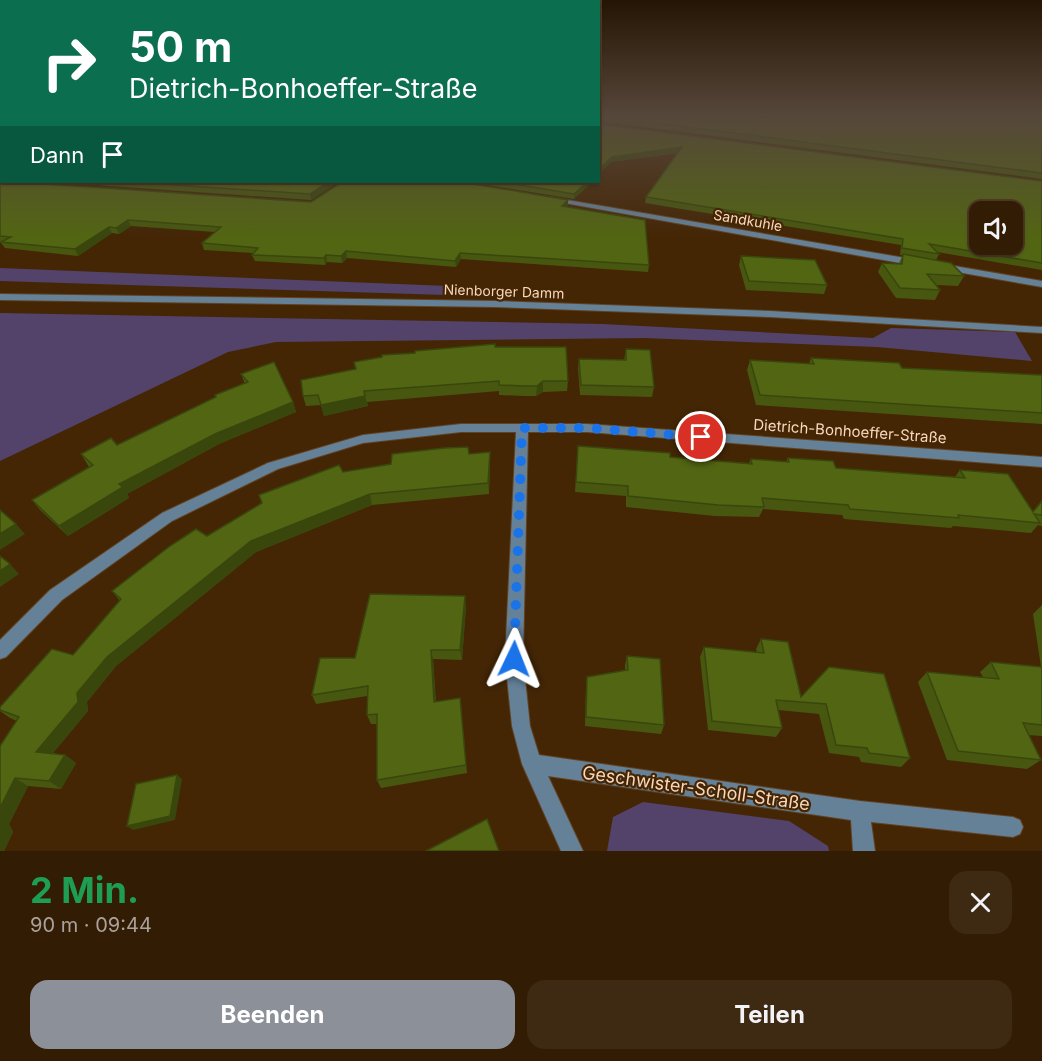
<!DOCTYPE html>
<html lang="de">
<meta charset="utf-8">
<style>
:root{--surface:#331c04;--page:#3e2913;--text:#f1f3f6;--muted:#a9a19a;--line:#4e3a26;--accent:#8c9099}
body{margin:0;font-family:Inter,sans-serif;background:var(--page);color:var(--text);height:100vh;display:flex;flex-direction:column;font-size:22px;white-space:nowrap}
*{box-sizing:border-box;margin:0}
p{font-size:20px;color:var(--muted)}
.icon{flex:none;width:33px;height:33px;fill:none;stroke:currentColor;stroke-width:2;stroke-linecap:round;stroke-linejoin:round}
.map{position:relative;height:851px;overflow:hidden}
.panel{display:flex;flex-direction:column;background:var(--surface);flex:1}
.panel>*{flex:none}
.hud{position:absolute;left:0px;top:0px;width:600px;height:183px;box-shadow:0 2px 4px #0004,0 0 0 2px var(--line);background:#0b6e4f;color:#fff;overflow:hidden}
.tools{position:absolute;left:969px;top:201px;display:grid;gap:12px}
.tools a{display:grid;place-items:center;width:54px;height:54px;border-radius:12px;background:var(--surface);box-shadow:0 2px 4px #0004,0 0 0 2px var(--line);font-size:30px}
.pin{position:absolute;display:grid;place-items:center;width:51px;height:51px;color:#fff;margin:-26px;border:3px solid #fff;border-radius:50%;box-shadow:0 2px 6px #0007}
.me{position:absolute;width:66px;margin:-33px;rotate:2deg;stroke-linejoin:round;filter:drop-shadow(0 0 4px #0008)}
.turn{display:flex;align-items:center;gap:21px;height:126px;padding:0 30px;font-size:27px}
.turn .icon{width:78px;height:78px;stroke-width:2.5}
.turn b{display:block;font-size:42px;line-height:51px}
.then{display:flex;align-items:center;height:57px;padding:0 30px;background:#0003;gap:12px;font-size:22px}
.round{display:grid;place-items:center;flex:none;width:63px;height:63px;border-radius:18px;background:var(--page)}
.summary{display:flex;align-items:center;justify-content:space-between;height:102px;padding:0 30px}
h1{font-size:36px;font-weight:700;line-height:45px;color:#1e9e55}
.action{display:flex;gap:12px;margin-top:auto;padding:12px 30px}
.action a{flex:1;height:69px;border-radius:18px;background:var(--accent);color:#fff;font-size:24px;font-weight:700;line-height:69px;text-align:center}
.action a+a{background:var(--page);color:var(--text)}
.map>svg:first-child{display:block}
</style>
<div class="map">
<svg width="1042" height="851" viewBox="0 0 1042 851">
<rect width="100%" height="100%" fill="#442605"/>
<!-- green -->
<g fill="#53436b">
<path d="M0 268 498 288 512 297 0 281Z"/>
<path d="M0 313 602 324 873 338 891 328 1015 332 1032 361 877 347 644 338 276 342 228 352 0 461Z"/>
<path d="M643 802 789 821 828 846 829 851H607L613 817Z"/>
</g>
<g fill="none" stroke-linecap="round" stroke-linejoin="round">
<!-- minor casing -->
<g stroke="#614222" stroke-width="2">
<g id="minor">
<path d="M550 197 917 260 921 263 917 266 553 201 549 199Z"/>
<path d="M943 264 1042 281V287L940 269V265Z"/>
<path d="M461 424H587L1042 457V467L587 432H528L523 659 530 726 539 755 860 801 1013 817 1020 820 1023 827 1020 834 1013 837 871 822 875 851H853L851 820 548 776 583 851H561L522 764 512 726 505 659 516 432H461L363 443 278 469 172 521 62 600 6 657 0 659V640L50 590 162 513 268 463 363 435Z"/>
</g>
</g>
<!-- tertiary casing -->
<g stroke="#614222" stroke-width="2">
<path id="tertiary" d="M0 294 496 301 770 311 1042 327V333L770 317 496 307 0 300Z"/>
</g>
<!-- minor -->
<use href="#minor" fill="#658198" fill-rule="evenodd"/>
<!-- tertiary -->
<use href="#tertiary" fill="#658198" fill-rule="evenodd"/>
</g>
<!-- wall -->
<g fill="#475710">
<path d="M598 117H1034L1042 118V179L598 121Z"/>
<path d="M598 124 1042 181V270L937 252 939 254 936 260 964 276 958 286 936 285 940 290 935 300 896 298 878 272 882 263H899L903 255H900L901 245 645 203 646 197 678 153 611 162Z"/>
<path d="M0 181 311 202 568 206 567 207 649 265 648 272 461 259 456 267 347 258 342 263 327 262 325 265 255 261 252 255 253 253 204 250 202 243 215 232 131 226 119 234 112 233 78 256 5 248 1 243 0 242Z"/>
<path d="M53 182H338L311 200Z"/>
<path d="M469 182H592L574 199Z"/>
<path d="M741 256 827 285 824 294 746 290 739 265Z"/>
<path d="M495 347 568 381 567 391 543 392 536 396H524L499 395V391L367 402 368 406 324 416 321 405 306 406 303 396Z"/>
<path d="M626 349 654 387 652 397 580 395 578 368 579 359 624 360Z"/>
<path d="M811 358 902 368 1042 375V424L756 405 747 370 750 360 809 364Z"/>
<path d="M241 374 293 402 296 412 219 444 127 494 129 498 68 536 40 510 32 500 89 467 81 454 117 445 245 384Z"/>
<path d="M578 446 670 457 749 463 751 459 786 462 788 458 836 468 955 477 960 470 1033 511 1042 500V526L1038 525 1031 533 953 526 951 528 844 519 842 515 763 509 759 517 715 516 626 507V496L575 492Z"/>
<path d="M469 454 490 463 489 494 372 505 256 552 116 666 87 702 88 711 53 753 65 755 76 763 61 789 28 786 9 824 13 832 4 851H0L17 721 10 718 0 711V707L73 655 120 601 112 591 207 536 343 472Z"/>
<path d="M1042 605V736L1028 735 1041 760 1027 769 947 760 918 682 927 672 983 677 980 672 991 662 1041 667 1033 614Z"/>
<path d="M466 606 462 660 433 659 436 702 460 698 467 773 381 788 377 780V724H371L367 715V696L316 704 312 695 355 658Z"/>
<path d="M761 639 801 697 829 667 910 758 901 767 861 762 859 757 829 753 819 714 778 710 782 728 776 737 708 730 700 657 704 647 757 653 756 649Z"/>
<path d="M627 656 664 725 661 734 585 726 586 686 587 677 625 670V665Z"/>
</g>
<!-- shaded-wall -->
<g fill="#39470d">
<path d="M682 147 681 152 611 162 598 175V170L612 157Z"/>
<path d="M328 182H338L311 200 310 194Z"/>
<path d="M587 182H592L574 199V194Z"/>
<path d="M568 200V206L561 212 562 206Z"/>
<path d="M128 220 131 226 119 234 116 228Z"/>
<path d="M109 227 112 233 78 256 75 249Z"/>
<path d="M346 251 347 258 342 263 341 256Z"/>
<path d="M460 253 461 259 456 267 455 261Z"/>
<path d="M326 255 327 262 325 265 324 258Z"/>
<path d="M543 381V392L536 396 537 386Z"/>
<path d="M365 396 368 406 324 416 321 405Z"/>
<path d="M293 402 296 412 219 444 127 494 129 498 68 536 59 526 119 484 215 434Z"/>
<path d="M490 452V463L489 494 488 483Z"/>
<path d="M370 494 372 505 256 552 116 666 87 702 88 711 47 760 36 752 77 693 107 657 251 541Z"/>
<path d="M16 524 25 534 0 550V534Z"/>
<path d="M10 564 19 574 0 587V571Z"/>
<path d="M465 596 466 606 462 660 460 650Z"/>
<path d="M431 650 433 659 436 711 434 702Z"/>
<path d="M65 755 76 763 61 789 49 781Z"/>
<path d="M177 775 182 779 175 820 133 830 127 826Z"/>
<path d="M15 778 28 786 9 824 13 832 4 851H0V808Z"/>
</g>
<!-- building -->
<g fill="#526513" stroke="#39470d" stroke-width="1.5" fill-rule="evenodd">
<path d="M0 117H2V173L0 172Z"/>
<path d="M610 117H1034L1042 118V173Z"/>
<path d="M598 124 1042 181V263L929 244 939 254 902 248 903 239 646 197 682 147 612 157 598 170ZM980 212H1012V244H980Z"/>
<path d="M0 181 311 202 342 182H462L568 200 562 206 645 220 649 265 460 253 455 261 346 251 341 256 326 255 324 258 252 255 258 248 202 243 221 227 128 220 116 228 109 227 75 249 1 242 11 237 0 236Z"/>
<path d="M131 182H328L310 194Z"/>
<path d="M502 182H587L574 194Z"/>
<path d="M903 254 951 263 964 276 927 274 940 290 900 288 882 263 902 264Z"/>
<path d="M741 256 815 260 827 285 749 281Z"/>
<path d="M495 344V347H566L568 381H543L537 386H524L499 385V381L364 391 365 396 321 405 318 395 303 396 301 380 356 369 354 362 382 357V355L415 353V351Z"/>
<path d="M626 349 650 350 654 387 581 385 579 359 626 360Z"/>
<path d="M811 358 899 363 902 368 1042 375V413L760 395 750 360 814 364Z"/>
<path d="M274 362 293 402 215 434 119 484 123 487 59 526 32 500 93 465 81 454 111 438 117 445 216 397 215 395 248 382 241 374Z"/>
<path d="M578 446 670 453V457L752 464 751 459 789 462 788 458 833 461 836 468 965 478 960 470 1008 474 1033 512 1042 501V515L1034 514 1040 523 958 515 959 518 850 509 848 505 762 498 764 507 718 505 628 496V486L576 482Z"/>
<path d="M468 447 469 454 490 452 488 483 370 494 251 541 107 657 77 693 78 702 36 752 65 755 49 781 15 778 0 808V746L19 717 0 710V707L52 649 73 655 121 599 112 591 170 546 196 529 207 536 262 503 259 495 339 465 343 472 391 464 392 454 444 448Z"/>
<path d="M0 510 16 524 0 534Z"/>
<path d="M0 556 10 564 0 571Z"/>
<path d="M370 594 465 596 460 650H431L434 702 460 698 466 765 377 780V714L367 715 368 686 312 695 320 658H355Z"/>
<path d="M761 639 788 642 801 697 829 667 884 674 910 758 869 753 867 748 836 745 826 704 776 700 782 728 712 721 704 647 764 653Z"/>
<path d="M627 656 660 659 664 725 586 717 587 677 628 670Z"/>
<path d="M991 662 1042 667V725L1023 723 1041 760 958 751 927 672 999 679Z"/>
<path d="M177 775 170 816 127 826 136 784Z"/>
<path d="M487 819 499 851H426Z"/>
</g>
<!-- sky -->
<linearGradient id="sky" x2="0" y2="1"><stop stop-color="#251503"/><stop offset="0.49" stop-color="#56473b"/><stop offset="1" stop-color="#56473b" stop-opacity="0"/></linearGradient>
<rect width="1042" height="237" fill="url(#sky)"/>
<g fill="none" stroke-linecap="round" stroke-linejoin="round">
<!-- route -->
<path stroke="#1a73e8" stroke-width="10" stroke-dasharray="0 18" d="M514 659 522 428H587L701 437"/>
</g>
<g text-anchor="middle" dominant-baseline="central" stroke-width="4.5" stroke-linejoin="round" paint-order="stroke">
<!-- far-street labels -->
<g font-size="14" fill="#f9d7bb" stroke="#442605">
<text transform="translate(748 220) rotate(10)">Sandkuhle</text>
<text transform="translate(504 291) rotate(2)">Nienborger Damm</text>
</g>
<!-- street labels -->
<g font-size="15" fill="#f9d7bb" stroke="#442605">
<text transform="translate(850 431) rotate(4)">Dietrich-Bonhoeffer-Straße</text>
</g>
<!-- near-street labels -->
<g font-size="18" fill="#f9d7bb" stroke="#442605">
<text transform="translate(696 788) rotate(8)">Geschwister-Scholl-Straße</text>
</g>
</g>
</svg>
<div class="tools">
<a><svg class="icon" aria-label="sound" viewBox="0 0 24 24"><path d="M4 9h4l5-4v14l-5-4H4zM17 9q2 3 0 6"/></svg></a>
</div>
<div class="pin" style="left:701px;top:437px;background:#d93025"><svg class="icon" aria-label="arrive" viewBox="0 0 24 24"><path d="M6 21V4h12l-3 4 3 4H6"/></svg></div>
<svg class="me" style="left:514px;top:659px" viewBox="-20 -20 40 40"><path d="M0-17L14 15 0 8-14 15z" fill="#1a73e8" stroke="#fff" stroke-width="4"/></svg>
<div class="hud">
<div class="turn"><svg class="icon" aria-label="right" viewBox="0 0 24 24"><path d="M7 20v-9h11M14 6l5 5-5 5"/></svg><div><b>50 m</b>Dietrich-Bonhoeffer-Straße</div></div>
<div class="then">Dann<svg class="icon" aria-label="arrive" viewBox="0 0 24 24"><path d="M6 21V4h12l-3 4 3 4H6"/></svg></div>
</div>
</div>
<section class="panel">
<div class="summary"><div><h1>2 Min.</h1><p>90 m · 09:44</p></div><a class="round"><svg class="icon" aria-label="close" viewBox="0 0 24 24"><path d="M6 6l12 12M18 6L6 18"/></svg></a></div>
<div class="action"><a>Beenden</a><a>Teilen</a></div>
</section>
